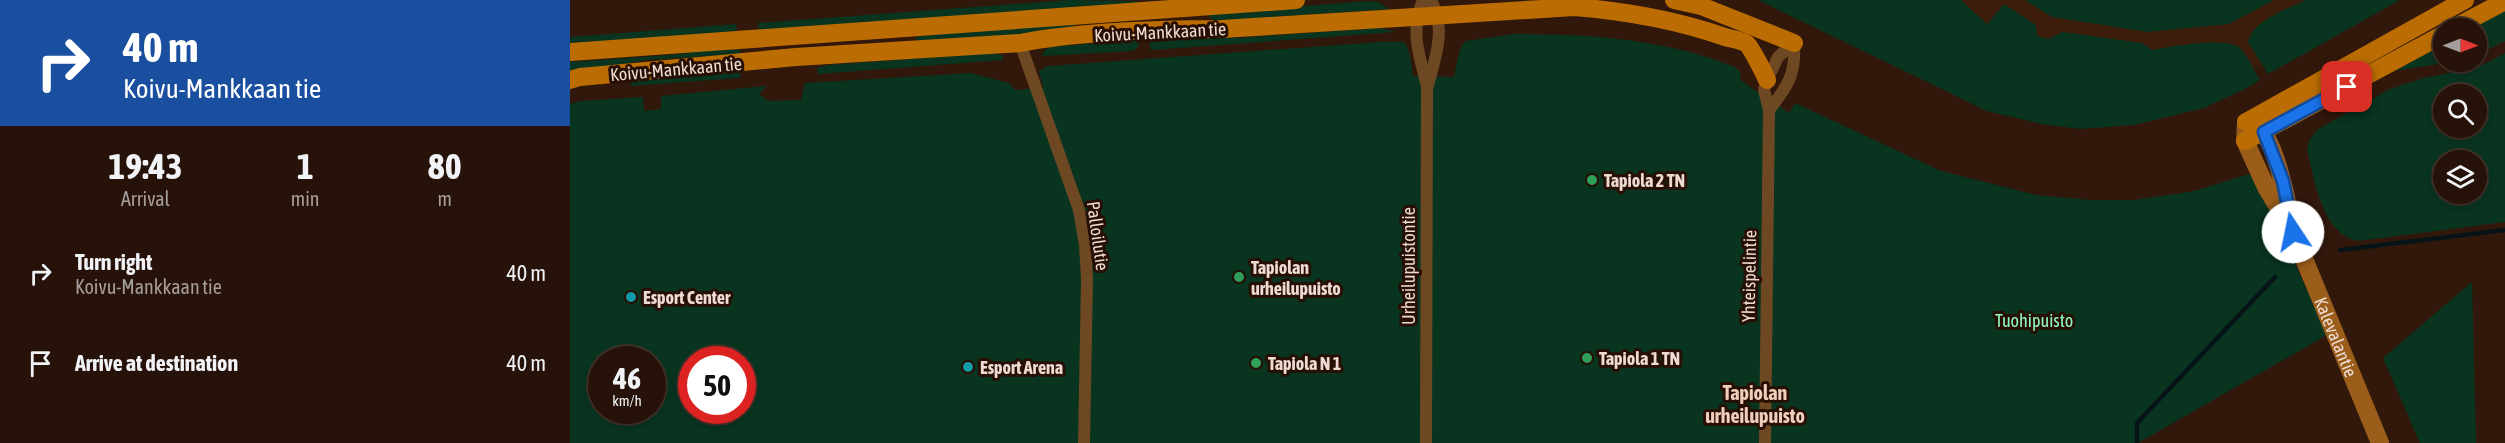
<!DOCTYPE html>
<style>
:root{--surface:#261208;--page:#322016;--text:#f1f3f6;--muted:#a49e9c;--line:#423229}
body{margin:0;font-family:"Asap Condensed",sans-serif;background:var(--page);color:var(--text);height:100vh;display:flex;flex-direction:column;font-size:22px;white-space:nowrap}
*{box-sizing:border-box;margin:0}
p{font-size:20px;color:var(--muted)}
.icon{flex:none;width:33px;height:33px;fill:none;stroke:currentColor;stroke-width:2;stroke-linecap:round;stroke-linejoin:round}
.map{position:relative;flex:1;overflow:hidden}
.details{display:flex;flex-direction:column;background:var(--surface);width:570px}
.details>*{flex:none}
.banner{background:#1a4fa0;color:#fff;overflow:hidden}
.needle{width:39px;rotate:90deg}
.buttons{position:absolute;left:1863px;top:18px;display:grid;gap:12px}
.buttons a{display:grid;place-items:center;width:54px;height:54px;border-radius:50%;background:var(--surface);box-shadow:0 3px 9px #0003,0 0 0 2px var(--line);font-size:30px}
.speed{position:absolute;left:18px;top:346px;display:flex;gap:12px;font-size:30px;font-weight:700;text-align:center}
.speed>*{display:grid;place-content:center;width:78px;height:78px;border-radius:50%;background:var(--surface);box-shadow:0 3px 9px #0003,0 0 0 2px var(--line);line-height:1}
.speed small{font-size:15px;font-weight:400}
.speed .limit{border:9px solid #d22;background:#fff;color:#111}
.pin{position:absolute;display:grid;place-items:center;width:51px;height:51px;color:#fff;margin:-26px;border-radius:12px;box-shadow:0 3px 9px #0006}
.me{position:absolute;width:66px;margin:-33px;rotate:349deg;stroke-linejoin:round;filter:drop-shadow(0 0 4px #0008)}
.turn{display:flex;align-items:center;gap:21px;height:126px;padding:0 24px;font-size:27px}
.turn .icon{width:78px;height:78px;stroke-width:2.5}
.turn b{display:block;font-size:42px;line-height:51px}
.eta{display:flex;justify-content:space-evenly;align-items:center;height:102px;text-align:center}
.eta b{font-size:36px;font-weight:700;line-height:42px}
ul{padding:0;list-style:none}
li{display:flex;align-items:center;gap:18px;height:90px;padding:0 24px}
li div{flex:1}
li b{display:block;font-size:22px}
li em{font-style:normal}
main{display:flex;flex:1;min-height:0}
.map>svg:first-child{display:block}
</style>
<main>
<section class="details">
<div class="banner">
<div class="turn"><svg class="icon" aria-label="right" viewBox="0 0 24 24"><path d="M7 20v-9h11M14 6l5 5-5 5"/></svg><div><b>40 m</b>Koivu-Mankkaan tie</div></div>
</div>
<div class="eta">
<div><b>19:43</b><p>Arrival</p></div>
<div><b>1</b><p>min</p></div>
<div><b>80</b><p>m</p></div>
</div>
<ul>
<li><svg class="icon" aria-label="right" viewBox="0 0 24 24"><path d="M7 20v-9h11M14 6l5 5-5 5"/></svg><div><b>Turn right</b><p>Koivu-Mankkaan tie</p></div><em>40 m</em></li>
<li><svg class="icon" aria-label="arrive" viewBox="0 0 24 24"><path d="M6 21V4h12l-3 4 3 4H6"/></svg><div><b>Arrive at destination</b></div><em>40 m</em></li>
</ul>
</section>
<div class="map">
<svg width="1935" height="443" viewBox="0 0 1935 443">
<rect width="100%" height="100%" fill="#32180b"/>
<!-- built -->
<path fill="#3d1d0c" d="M1210 0H1818L1697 63 1644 76Z"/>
<!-- green -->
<g fill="#083420" fill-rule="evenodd">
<path d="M500 0 568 1V4L189 32 188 23Z"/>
<path d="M1188 0H1391L1417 24 1434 4 1466 25 1467 36 1478 39 1493 32 1572 43 1582 50C1599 47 1657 36 1670 48 1678 56 1684 70 1690 80L1677 88 1634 108 1564 125 1511 129 1471 124 1417 111Z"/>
<path d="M1455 0H1704L1659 24 1577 32 1482 17Z"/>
<path d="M1735 0H1830L1698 74 1678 42C1683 20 1716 10 1735 0Z"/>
<path d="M796 1 808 2 820 9 645 21 636 14Z"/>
<path d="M1935 9V41L1907 55 1906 28H1900Z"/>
<path d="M502 22 504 26 460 34 347 42 346 37 387 30Z"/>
<path d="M166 24 167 33 0 43V37Z"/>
<path d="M811 28 826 32 582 50 580 48 579 36 665 38Z"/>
<path d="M944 34C1020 34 1094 39 1165 67L1171 73 1170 80 1219 113 1225 103 1371 171 1466 195 1521 200H1564L1624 191 1683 173C1710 226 1732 281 1757 335L1568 443H0V104L9 101 73 97 74 111 91 109V96L197 86 189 94 198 101 231 100 235 83 401 73 439 83 445 90 470 88 473 87 469 71 478 66 810 42H835L840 55 843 76 884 77 889 52 895 41ZM32 360H82V411H32ZM122 360H172V411H122Z"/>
<path d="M569 40 568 48 562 51 471 56 478 47Z"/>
<path d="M1873 44 1874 62H1881L1825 71Z"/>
<path d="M170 46V54L77 60 0 73V62L101 55Z"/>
<path d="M424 53 432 55 433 60 248 74 247 68 257 65Z"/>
<path d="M1935 53V222L1788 241C1752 234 1745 181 1737 150L1739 140 1748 129 1820 89 1853 78 1909 67ZM1874 94H1906V128H1874ZM1906 160V194H1874V160Z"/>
<path d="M170 71 171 77 168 78 61 86V79Z"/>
<path d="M1902 282 1906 443H1850L1813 358Z"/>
</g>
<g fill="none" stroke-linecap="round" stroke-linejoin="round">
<!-- stream -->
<g stroke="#061317" stroke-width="4.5">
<path d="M1770 250 1935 230"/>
<path d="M1567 443V423L1705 277"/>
</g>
<!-- street -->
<g stroke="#6e4823" stroke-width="12">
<path d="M853 0C840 31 849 55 857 86"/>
<path d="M450 43 509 210 515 245 517 279 514 443"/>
<path d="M1199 110C1218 86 1226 74 1224 43"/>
<path d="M856 443 857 89C865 58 877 29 861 0"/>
<path d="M1195 443 1199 110 1194 90 1197 80 1208 57 1224 43"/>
</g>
<!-- secondary -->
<path stroke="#9a5d1a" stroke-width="18" id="s1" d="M1723 232C1719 210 1707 146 1692 132 1688 128 1681 125 1676 122L1675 141 1696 187 1723 232 1810 443"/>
<!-- primary -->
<g stroke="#bb6d03" stroke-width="18">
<path d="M1104 0 1131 6 1224 43"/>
<path d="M1884 28 1935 1"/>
<path d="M0 52 726 0"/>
<path d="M0 80 10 77 226 57 450 43C512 31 589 29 652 29L1004 7C1055 11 1106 20 1155 37 1161 39 1172 40 1177 44 1182 49 1194 73 1197 80"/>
<path d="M1676 122 1895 0"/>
<path d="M1675 141 1874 34"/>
</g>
</g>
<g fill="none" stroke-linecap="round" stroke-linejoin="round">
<!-- route casing -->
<g stroke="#114b97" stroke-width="15">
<path id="route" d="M1723 232 1713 181 1694 132 1777 87"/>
</g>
<!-- route -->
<use href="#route" stroke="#1a73e8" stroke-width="10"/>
</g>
<!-- markers -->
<g fill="#2e9e5b" stroke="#270f03" stroke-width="2">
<circle cx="1022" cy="180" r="6"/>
<circle cx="669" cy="277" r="6"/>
<circle cx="1017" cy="358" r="6"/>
<circle cx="686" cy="363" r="6"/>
</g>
<g fill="#0f9aa8" stroke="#270f03" stroke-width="2">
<circle cx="61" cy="297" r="6"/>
<circle cx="398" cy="367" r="6"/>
</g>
<g text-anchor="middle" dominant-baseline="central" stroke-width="6" stroke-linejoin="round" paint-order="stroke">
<!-- street labels -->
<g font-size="18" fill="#eddad2" stroke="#270f03">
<text transform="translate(590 32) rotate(-3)">Koivu-Mankkaan tie</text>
<text transform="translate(106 69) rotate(-5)">Koivu-Mankkaan tie</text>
<text transform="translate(528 236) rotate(82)">Palloilutie</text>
<text transform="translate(838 266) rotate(-90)">Urheilupuistontie</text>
<text transform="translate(1179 276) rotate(-89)">Yhteispelintie</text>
<text stroke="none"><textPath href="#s1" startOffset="360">Kalevalantie</textPath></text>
</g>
<!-- poi labels -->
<g font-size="18" font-weight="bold" fill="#eddad2" stroke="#270f03" text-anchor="start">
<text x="1034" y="180">Tapiola 2 TN</text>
<text x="681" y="267">Tapiolan<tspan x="681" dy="21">urheilupuisto</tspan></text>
<text x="73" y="297">Esport Center</text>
<text x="1029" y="358">Tapiola 1 TN</text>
<text x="698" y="363">Tapiola N 1</text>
<text x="410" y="367">Esport Arena</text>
</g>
<!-- park labels -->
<g font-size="18" fill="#8ffec3" stroke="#270f03">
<text x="1464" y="320">Tuohipuisto</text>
</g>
<!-- neighbourhood labels -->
<g font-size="20" font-weight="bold" fill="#f1cdbc" stroke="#270f03">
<text x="1185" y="392">Tapiolan<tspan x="1185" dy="23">urheilupuisto</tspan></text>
</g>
</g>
</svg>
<div class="buttons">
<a><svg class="needle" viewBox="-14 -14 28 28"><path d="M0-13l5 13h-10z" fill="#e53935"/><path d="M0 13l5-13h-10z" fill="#a49e9c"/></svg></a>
<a><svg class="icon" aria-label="search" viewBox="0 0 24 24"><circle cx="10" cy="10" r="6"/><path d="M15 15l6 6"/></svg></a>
<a><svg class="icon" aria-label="layers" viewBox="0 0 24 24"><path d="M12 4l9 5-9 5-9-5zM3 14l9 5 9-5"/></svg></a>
</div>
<div class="speed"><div>46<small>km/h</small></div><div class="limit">50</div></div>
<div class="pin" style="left:1777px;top:87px;background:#d93025"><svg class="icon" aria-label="arrive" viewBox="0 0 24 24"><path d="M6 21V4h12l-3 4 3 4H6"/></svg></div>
<svg class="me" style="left:1723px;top:232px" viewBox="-20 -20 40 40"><circle r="19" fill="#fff"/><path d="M0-13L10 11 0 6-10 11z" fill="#1a73e8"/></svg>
</div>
</main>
